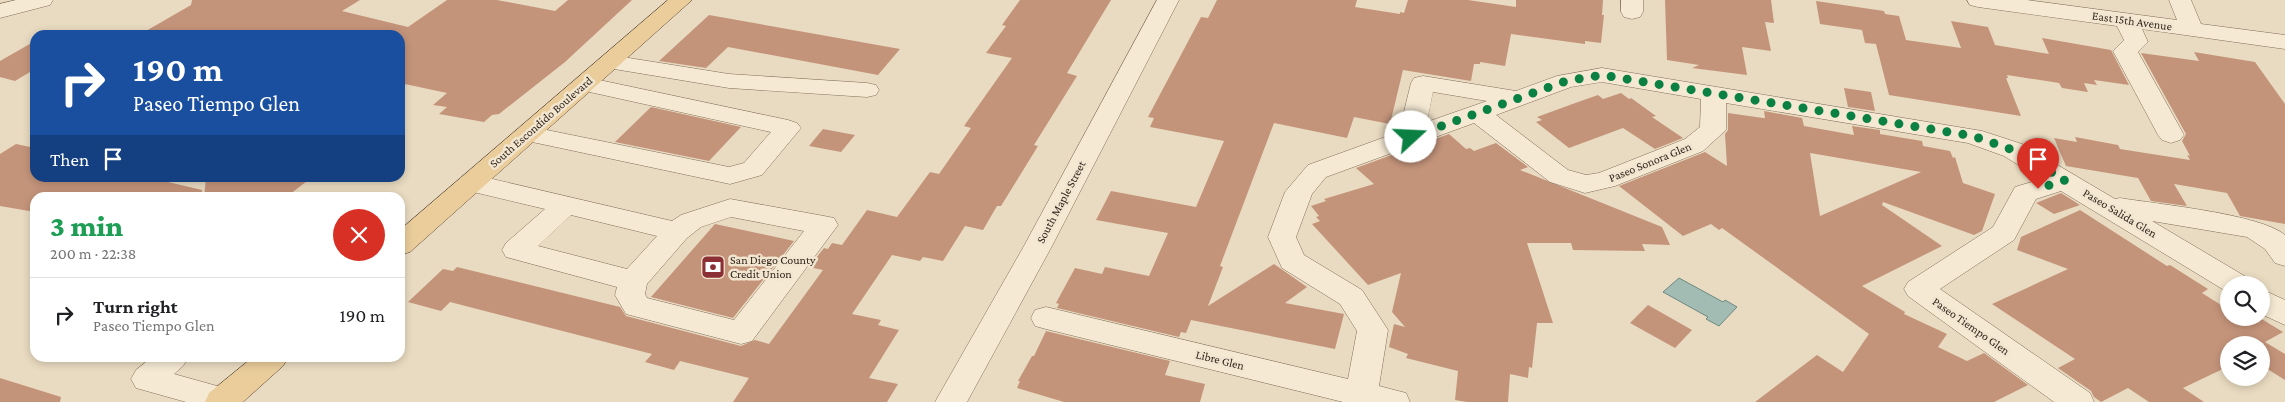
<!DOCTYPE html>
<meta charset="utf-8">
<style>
:root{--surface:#fff;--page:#f2f2f2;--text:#202124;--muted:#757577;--line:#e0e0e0}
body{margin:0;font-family:"Crimson Pro",serif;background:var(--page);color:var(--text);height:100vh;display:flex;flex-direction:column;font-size:19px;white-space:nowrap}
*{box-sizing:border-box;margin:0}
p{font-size:16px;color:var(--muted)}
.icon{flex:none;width:28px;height:28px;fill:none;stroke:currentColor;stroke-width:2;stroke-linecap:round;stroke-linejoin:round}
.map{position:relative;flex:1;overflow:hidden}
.side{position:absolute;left:30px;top:192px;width:375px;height:170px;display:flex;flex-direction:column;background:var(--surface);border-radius:15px;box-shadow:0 2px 8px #0003}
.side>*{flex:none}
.hud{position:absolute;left:30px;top:30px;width:375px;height:152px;border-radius:15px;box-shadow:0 2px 8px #0003;background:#1a4fa0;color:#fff;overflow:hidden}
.fabs{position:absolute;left:2220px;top:276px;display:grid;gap:10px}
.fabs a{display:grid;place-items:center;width:50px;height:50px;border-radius:50%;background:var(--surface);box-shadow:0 2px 8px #0003;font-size:25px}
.pin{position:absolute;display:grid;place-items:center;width:42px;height:42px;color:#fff;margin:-51px -21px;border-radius:50% 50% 50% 0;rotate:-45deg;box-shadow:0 0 5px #0007}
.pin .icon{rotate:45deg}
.me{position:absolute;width:55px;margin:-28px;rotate:70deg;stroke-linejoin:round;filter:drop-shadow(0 0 4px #0008)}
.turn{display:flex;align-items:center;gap:18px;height:105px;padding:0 20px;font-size:22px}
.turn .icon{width:65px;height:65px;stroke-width:2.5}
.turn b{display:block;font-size:35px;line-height:42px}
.then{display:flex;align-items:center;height:48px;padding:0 20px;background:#0003;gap:10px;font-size:19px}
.round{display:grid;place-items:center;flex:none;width:52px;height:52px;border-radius:26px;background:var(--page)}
.overview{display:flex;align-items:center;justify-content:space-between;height:85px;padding:0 20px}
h1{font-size:30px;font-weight:800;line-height:38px;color:#1e9e55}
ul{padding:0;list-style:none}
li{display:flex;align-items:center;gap:15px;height:75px;padding:0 20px;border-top:1px solid var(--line)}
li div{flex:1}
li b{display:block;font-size:19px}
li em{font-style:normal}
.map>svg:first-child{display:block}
</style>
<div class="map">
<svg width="2285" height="402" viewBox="0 0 2285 402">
<rect width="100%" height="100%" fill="#e9dbc1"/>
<!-- water -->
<path fill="#a3bcb3" stroke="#6b8980" d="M1679 278 1723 302 1725 300 1737 307 1719 326 1706 319 1708 317 1663 292Z"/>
<!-- building -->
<g fill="#c4947a" fill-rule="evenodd">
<path d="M192 0H360L342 11 408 27 447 0H497L555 11 568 0H632L565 62 499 114 492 115 484 122 439 114 447 107 433 105 447 93 400 83V35H139L191 5Z"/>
<path d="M1020 0H1111L1067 73 1077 76 1034 145 1038 146 1001 206H997L983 230 965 226 943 261 923 257 920 261 892 255 852 314 881 320 878 325 899 330 869 378 898 384 887 402H733L749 378 680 361 674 370 645 362 652 354 450 302 441 311 408 302 443 269 453 271 457 267 620 307 626 316 741 346 755 340 769 344 823 270 809 267 824 248 828 249 832 243 842 245 867 210 897 217 930 172 939 174 971 128 964 126 1012 58 986 53 1006 26 1002 25Z"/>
<path d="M1217 0H1357L1355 7 1400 14V12L1404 13 1408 0H1468L1516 7V0H1603L1602 15H1604L1601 43 1585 41V44L1511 34 1505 66 1480 62V64H1474L1471 81 1403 70 1390 124 1354 117 1347 138 1274 123 1220 266 1223 267 1208 306 1274 264 1307 287 1285 303 1344 314 1335 349 1191 320 1186 333 1181 332 1179 337 1057 308 1059 304 1056 303 1075 268 1102 274 1105 267 1149 276 1168 233 1096 220 1111 191 1196 207 1224 141 1150 127 1154 118 1148 117 1201 17 1208 18Z"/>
<path d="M1665 0H1771L1774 23 1765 22 1771 51 1742 47 1747 75 1692 68 1699 65 1667 60Z"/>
<path d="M1816 1 1884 11 1885 14 1899 16 1906 40 1961 48 1951 21 1988 27 1995 45 2049 54 2042 38 2111 50 2129 85 2094 80 2097 85 2084 83 2088 92 2062 88 2059 83 2007 75 2008 78H2006L2021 116 1889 95 1876 44 1865 43 1862 30 1820 24Z"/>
<path d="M709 15 900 49 878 75 728 47 706 68 659 61Z"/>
<path d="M35 41V69L15 81 0 77V61Z"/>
<path d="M2194 52 2255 62 2285 104V224L2240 216 2227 193 2174 184 2187 206 2151 201 2138 178 2066 166 2054 138 2077 142 2075 137 2118 145 2120 149 2190 160 2187 155 2190 156 2182 141 2186 134 2141 53 2199 61Z"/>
<path d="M1844 88 1871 92 1875 111 1848 107Z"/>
<path d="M1621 93 1629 99 1631 98 1656 116 1652 117 1683 138 1655 149 1623 128 1569 148 1536 122 1542 120 1537 117 1578 102 1598 95 1603 99Z"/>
<path d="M651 107 741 127 709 161 615 142Z"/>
<path d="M1764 111 1802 118 1804 126 1854 135 1852 126 1880 130V134L1922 141 1923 146 1950 151 1953 158 1955 157 1963 183 1995 194 1982 231 1974 235 1883 202 1882 205 1942 246 1862 286 1905 312 1904 314 1947 334 1938 347 1967 361 1984 353 2028 385 1994 402H1755L1817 355 1843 372 1869 334 1722 228 1719 230 1711 224 1683 236 1619 186 1705 152 1727 166 1725 134 1728 130V113L1763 118H1765ZM1810 153 1921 172 1820 216Z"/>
<path d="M823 129 855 135 841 152 809 146Z"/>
<path d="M1449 134 1466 149 1470 148 1474 151 1496 143 1528 167 1520 170 1662 227 1670 245 1642 244 1645 251 1573 250 1571 243H1527L1553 323H1537L1532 368 1529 367 1528 378 1510 374 1508 402H1467L1455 400 1458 371 1406 358 1408 354 1389 347 1394 324 1405 327 1392 312 1401 273 1368 285 1312 224 1320 221 1316 217 1319 216 1311 206 1326 201 1324 199 1374 184 1356 168Z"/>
<path d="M16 144 35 148V178H151L202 190 201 198H35V212L0 206V154Z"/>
<path d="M206 178H311L285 198H204Z"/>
<path d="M2061 193 2080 205 2054 214 2036 203Z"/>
<path d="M2080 210 2167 266 2170 265 2208 289 2202 293 2229 310V318H2260L2283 332 2265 342 2285 354V380L2261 365V345H2229V366L2183 388 2204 402H2149L2128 388 2101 402 2094 397 2091 391 2058 368 2075 359 1992 304 2068 269 2017 250 2021 237Z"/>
<path d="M715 224 794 241 733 318 651 297Z"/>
<path d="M1648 305 1692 330 1675 348 1630 323Z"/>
<path d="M1046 331 1170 361 1165 375 1205 384 1200 402H1064L1017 388 1020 381H1018L1032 356H1034Z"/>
<path d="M0 378 61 397 60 402H0Z"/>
</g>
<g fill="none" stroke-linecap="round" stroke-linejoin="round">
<!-- minor casing -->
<g stroke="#816d5a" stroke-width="1">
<g id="minor">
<path d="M16 0H53L50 5 0 18V4Z"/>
<path d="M1157 0H1179L1052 246 967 402H935L1024 246Z"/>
<path d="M1621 0H1643V12L1640 17 1632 19 1624 17 1621 12Z"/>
<path d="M1967 0H2027L2177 20 2169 0H2191L2201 24 2285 35V49L2142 29 2148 42 2138 52 2184 135 2180 140 2171 143 2162 140 2158 135 2113 51 2124 40 2117 26 1978 7 1970 5Z"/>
<path d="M610 55 729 74 867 83 876 85 879 90 876 95 867 97 729 88 602 67 598 62 602 57Z"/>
<path d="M1602 68 1982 131 2022 144 2115 199 2120 198C2156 204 2261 214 2285 235V266L2275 263 2265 249 2247 237 2152 221 2248 278 2252 285H2229V293L2061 191 2036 199 2014 240 1940 289 2090 393 2094 402H2054L1908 296 1904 289 1908 282 1993 227 2015 187 2041 179 2004 156 1968 143 1726 103V130L1703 151 1615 186 1585 193 1550 182 1474 123 1326 177 1312 194 1296 237 1304 255 1362 290 1388 330 1379 386 1406 393 1410 402H1343L1046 329 1035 326 1031 318 1035 310 1046 307 1348 379 1357 331 1340 304 1282 268 1268 237 1285 192 1308 165 1399 132 1411 83 1414 78 1423 76 1516 91 1557 76ZM1602 82 1701 99 1700 127 1685 139 1599 173 1586 175 1568 170 1496 115 1571 87ZM1433 92 1487 101 1427 122Z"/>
<path d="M585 77 788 120 797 123 801 128 762 175 730 184 518 139 514 134 518 129 527 126 729 167 744 163 771 132 576 89 573 84 576 79Z"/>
<path d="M471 174 672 221 681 215 730 199 824 216 834 218 838 225 752 341 741 344 626 314 615 295 617 287 506 257 502 250 506 243 545 209 461 189 457 183 461 177ZM571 215 657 236 627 269 538 246ZM731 217 804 231 734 320 647 298 645 294 647 284 687 238 701 227Z"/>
<path d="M2261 289 2285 300V325L2261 314Z"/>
<path d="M151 358H188L183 366 174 374 235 391 239 400 238 402H186L136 388 131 379 136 370Z"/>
</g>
</g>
<!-- major casing -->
<g stroke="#4f3c2e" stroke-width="1">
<g id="major">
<path d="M668 0H692L410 252 400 255V230Z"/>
<path d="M252 358H288L283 366 243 402H205L209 393Z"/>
</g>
</g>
<!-- minor -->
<use href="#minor" fill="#f5e9d3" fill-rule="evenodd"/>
<!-- major -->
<use href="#major" fill="#eacd9b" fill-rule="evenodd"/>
</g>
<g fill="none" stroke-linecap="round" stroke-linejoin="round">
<!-- route -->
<path stroke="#0b8043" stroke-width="9" stroke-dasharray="0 16.2" d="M1411 137 1566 81 1602 75 1973 136 2013 150 2065 180 2038 189"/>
</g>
<!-- icons -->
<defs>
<g id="bank-square" transform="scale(1.25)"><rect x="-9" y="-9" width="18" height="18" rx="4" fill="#8b2f35" stroke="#f2e6d0"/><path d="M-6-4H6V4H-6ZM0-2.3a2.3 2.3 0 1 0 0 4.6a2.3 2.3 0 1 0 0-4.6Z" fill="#fff"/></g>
</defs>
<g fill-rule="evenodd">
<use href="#bank-square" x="713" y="267"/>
</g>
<g text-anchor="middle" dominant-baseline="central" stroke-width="5" stroke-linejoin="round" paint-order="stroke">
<!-- street labels -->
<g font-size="12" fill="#32261d" stroke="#f2e6d0">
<text transform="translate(2132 21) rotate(8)">East 15th Avenue</text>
<text transform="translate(541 122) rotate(-41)">South Escondido Boulevard</text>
<text transform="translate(1650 162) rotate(-22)">Paseo Sonora Glen</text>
<text transform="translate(1061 202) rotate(-62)">South Maple Street</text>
<text transform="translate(2120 213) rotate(31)">Paseo Salida Glen</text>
<text transform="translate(1971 326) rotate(35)">Paseo Tiempo Glen</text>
<text transform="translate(1220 360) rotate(14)">Libre Glen</text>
</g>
<!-- poi labels -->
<g font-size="12" fill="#32261d" stroke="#f2e6d0" text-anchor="start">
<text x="730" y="260">San Diego County<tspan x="730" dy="14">Credit Union</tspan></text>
</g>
</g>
</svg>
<div class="fabs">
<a><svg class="icon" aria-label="search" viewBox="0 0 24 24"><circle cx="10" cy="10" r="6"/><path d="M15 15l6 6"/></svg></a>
<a><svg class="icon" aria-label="layers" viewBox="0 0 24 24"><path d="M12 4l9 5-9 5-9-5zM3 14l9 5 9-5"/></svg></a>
</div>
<div class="pin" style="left:2038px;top:189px;background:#d93025"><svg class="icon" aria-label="arrive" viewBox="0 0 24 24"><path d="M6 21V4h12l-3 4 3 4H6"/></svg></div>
<svg class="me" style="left:1411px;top:137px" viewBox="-20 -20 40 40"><circle r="19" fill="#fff"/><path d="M0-13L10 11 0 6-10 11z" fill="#0b8043"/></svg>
<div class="hud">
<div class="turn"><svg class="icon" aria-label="right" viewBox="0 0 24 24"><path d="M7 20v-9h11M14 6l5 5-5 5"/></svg><div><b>190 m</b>Paseo Tiempo Glen</div></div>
<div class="then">Then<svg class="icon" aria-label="arrive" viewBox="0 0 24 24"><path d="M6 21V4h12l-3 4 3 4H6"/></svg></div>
</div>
<section class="side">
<div class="overview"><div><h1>3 min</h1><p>200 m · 22:38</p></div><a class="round" style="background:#d93025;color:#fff"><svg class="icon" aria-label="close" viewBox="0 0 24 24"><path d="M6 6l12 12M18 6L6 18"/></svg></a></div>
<ul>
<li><svg class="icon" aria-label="right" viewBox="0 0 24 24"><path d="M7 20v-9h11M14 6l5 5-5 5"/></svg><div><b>Turn right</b><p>Paseo Tiempo Glen</p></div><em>190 m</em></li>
</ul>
</section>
</div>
